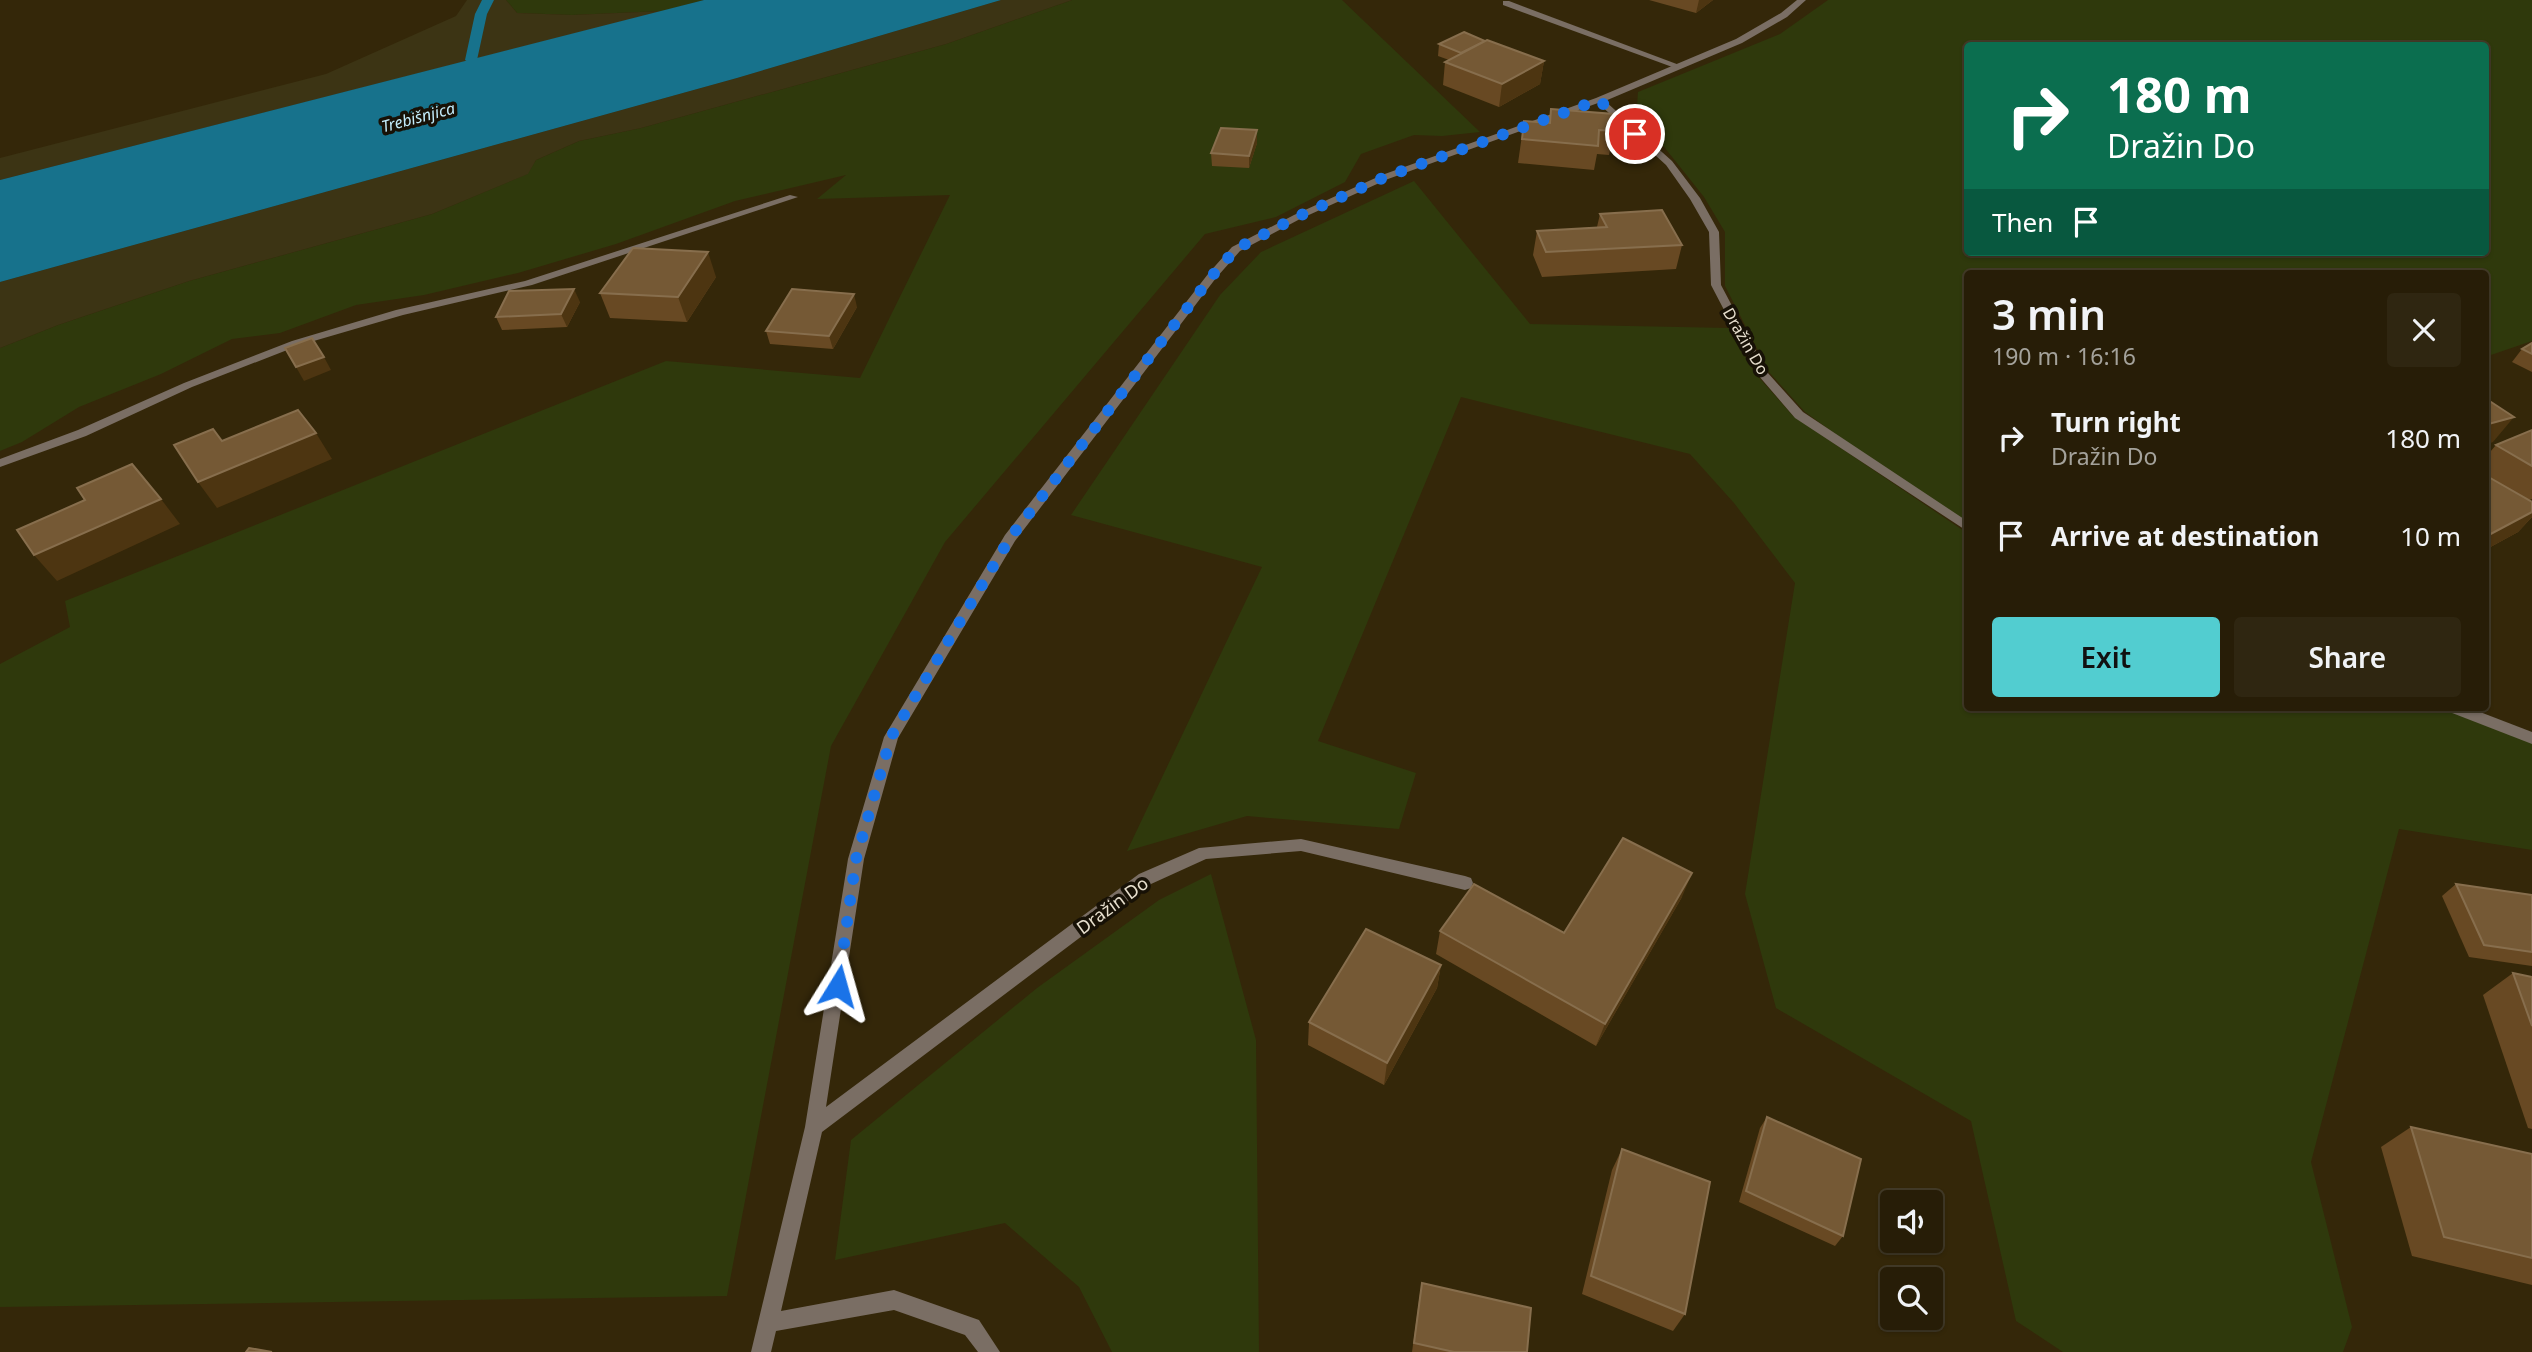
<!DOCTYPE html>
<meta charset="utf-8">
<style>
:root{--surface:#271d07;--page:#2f2611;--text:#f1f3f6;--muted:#a4a29b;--line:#433b28;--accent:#52cdd0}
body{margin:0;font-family:"Noto Sans",sans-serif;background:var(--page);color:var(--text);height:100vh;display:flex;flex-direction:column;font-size:26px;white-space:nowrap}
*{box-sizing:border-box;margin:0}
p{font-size:23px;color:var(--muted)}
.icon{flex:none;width:38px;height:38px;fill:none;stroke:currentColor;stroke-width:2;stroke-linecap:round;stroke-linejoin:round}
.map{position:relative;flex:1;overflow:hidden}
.sheet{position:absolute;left:1964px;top:270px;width:525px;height:441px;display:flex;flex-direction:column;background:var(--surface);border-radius:7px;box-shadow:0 2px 5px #0004,0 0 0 2px var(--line)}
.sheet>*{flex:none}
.top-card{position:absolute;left:1964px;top:42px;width:525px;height:214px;border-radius:7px;box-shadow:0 2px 5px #0004,0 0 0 2px var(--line);background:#0b6e4f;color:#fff;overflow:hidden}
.fabs{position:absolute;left:1880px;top:1190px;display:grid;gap:14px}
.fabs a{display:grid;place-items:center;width:63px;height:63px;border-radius:7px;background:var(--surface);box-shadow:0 2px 5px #0004,0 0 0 2px var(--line);font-size:35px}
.pin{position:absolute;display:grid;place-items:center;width:60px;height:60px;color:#fff;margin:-30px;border:4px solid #fff;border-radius:50%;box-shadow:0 2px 7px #0007}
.me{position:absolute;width:77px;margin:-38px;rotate:8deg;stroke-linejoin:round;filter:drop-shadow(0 0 5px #0008)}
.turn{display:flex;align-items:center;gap:24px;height:147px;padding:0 28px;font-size:32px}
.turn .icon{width:91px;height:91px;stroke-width:2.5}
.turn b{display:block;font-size:49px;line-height:60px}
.then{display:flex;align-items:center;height:66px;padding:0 28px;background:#0003;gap:14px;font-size:26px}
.round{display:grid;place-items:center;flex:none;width:74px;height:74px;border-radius:7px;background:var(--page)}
.overview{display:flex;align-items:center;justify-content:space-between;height:119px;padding:0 28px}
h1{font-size:42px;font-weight:600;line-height:52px}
.button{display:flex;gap:14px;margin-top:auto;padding:14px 28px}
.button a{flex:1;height:80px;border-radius:7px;background:var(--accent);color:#111;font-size:28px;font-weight:600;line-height:80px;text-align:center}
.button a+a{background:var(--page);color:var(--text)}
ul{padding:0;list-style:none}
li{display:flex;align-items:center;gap:21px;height:98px;padding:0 28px}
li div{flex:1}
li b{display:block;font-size:26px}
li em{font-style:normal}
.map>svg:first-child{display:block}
</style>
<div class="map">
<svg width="2532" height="1352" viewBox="0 0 2532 1352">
<rect width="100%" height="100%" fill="#342709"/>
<!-- green -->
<g fill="#2f390c" fill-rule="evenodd">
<path d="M506 0H704L663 11 572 15 517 13Z"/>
<path d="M1072 0H1342L1480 132 1442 136 1414 135 1361 154 1345 182 1276 217 1205 234 945 542 831 746 727 1296 0 1307V664L70 627 65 601 666 361 860 378 950 195 817 199 846 175 735 201 616 244 518 273 424 295 356 305 280 333 232 339 161 374 79 407 22 442 0 451V348L58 325 189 281 432 214 527 174 536 160 579 141 641 128 946 44Z"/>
<path d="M1828 0H2532V341L2485 357V273H1967V523L1887 471 1805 412 1769 372 1725 286V232L1704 197 1645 123 1637 106 1638 92 1780 34ZM1967 46H2485V252H1967Z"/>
<path d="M1414 181 1530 324 1729 328 1755 373 1793 416 1967 533V707H2441L2532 742V850L2399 829 2311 1162 2352 1327 2343 1352H2063L2016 1321 1971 1121 1776 1008 1745 894 1795 583 1734 503 1690 454 1461 397 1318 741 1416 773 1399 829 1247 816 1127 851 1262 567 1071 515 1220 295 1261 252Z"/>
<path d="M1211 874 1256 1040 1259 1352H1112L1079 1287 1005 1223 835 1260 851 1140 1037 988 1159 900Z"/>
</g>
<!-- sand -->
<g fill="#3c3414">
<path d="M467 0H506L517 13 572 15 663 11 0 180V158L326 74 456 16Z"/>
<path d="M1001 0H1072L946 44 641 128 579 141 536 160 528 174 432 214 189 281 58 325 0 348V282L737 78Z"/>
</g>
<!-- water -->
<path fill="#17728c" d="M704 0H1001L737 78 0 282V180Z"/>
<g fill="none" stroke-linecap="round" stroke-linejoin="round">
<!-- stream -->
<path fill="#17728c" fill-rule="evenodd" d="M482 0H494L487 14 477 60 471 64 465 60 475 14Z"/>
<!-- service -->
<path fill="#7a6e64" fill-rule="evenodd" d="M1503 1H1509L1682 66 1675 68 1503 5Z"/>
<!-- minor -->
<g fill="#7a6e64" fill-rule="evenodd">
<path d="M1797 0H1806L1787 17 1742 43 1605 101 1672 161 1700 198 1719 232 1721 285 1767 372 1803 412 1967 521V531L1795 418 1758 375 1711 285 1709 232 1690 199 1666 165 1598 103 1388 179 1300 219 1240 251 1216 278 1015 541 898 738 864 859 826 1107 1139 874 1199 848 1301 839 1465 876 1471 878 1473 883 1471 888 1465 890 1301 851 1206 859 1151 884 822 1132 781 1311 894 1290 979 1320 1000 1352H978L965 1335 894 1310 776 1331 771 1352H751L805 1127 848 859 884 737 1005 535 1208 274 1232 247 1294 215 1382 175 1596 98 1736 39 1781 13Z"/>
<path d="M790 195 798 197 532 285 403 315 300 345 192 387 86 436 0 467V459L78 430 184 383 292 341 396 310 525 281Z"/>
<path d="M2445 707H2467L2532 732V744L2447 711Z"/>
</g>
</g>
<!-- wall -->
<g fill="#684923">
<path d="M1649 0H1713L1696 13Z"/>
<path d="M1485 41 1544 61 1540 84 1499 107 1443 85 1445 62 1449 60 1438 56 1439 44Z"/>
<path d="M1551 109 1614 131 1609 155 1597 154 1594 170 1518 163 1524 121 1549 122Z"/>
<path d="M1257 143 1249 168 1212 166 1211 153Z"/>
<path d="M1600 214 1682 245 1676 269 1542 277 1533 255 1537 231 1597 227Z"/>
<path d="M716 277 687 322 610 318 600 293Z"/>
<path d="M580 302 567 327 502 330 496 317Z"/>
<path d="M857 307 833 349 770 344 766 331Z"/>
<path d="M2532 343V372L2512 362 2522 349Z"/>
<path d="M2532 430V499L2529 500 2532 502V517L2518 532 2485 550V458L2496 445Z"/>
<path d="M2456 884 2532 895V966L2469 957 2442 896Z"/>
<path d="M1682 897 1596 1046 1436 954 1440 931 1564 933Z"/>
<path d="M1441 965 1437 988 1384 1085 1308 1045 1309 1022Z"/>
<path d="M2513 973 2532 977V1129L2528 1128 2483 995Z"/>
<path d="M1767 1117 1843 1236 1835 1246 1739 1202 1760 1128Z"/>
<path d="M2411 1127 2532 1154V1285L2412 1256 2381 1147Z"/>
<path d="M1622 1149 1685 1314 1673 1331 1582 1294 1612 1170Z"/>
<path d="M1422 1283 1527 1352H1412L1420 1293Z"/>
</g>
<!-- shaded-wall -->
<g fill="#4d3511">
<path d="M1699 0H1713L1696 13Z"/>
<path d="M1544 61 1540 84 1499 107 1502 84Z"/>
<path d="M1257 130V143L1249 168V156Z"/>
<path d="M708 252 716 277 687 322 678 297Z"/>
<path d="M574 289 580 302 567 327 561 314Z"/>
<path d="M854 294 857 307 833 349 829 336Z"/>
<path d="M324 357 331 370 304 381 296 367Z"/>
<path d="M2514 417 2493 442 2485 445V425Z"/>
<path d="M316 433 332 459 217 508 198 482Z"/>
<path d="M161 499 180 524 57 581 34 555Z"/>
<path d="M2532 512V517L2518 532 2485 550V537Z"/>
<path d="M1692 873 1682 897 1596 1046 1605 1024Z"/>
<path d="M1441 965 1437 988 1384 1085 1387 1063Z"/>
</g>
<!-- building -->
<g fill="#755935" stroke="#876e4d" stroke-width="2">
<path d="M1464 32 1485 41 1461 53 1439 44Z"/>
<path d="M1487 40 1544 61 1502 84 1445 62Z"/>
<path d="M1551 109 1614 114V131L1599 130 1598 146 1522 139 1524 121 1550 123Z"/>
<path d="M1221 128 1257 130 1249 156 1211 153Z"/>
<path d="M1662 210 1682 245 1546 252 1537 231 1607 227 1600 214Z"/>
<path d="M633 248 708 252 678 297 600 293Z"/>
<path d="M574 289 561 314 496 317 509 291Z"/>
<path d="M792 289 854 294 829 336 766 331Z"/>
<path d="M312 338 324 357 296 367 285 348Z"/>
<path d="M2532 343V354L2522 349Z"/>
<path d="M2485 398 2514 417 2485 425Z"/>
<path d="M298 410 316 433 198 482 174 445 213 429 222 441Z"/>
<path d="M2532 430V466L2496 445Z"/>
<path d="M132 464 161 499 34 555 17 530 85 500 77 488Z"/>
<path d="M2485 475 2532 502V512L2485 537Z"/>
<path d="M1623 838 1692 873 1605 1024 1440 931 1474 884 1564 933Z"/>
<path d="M2456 884 2532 895V952L2484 945Z"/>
<path d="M1366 929 1441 965 1387 1063 1309 1022Z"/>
<path d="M2513 973 2532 977V1026Z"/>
<path d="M1767 1117 1861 1159 1843 1236 1746 1191Z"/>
<path d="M2411 1127 2532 1154V1258L2444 1237Z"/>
<path d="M1622 1149 1710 1182 1685 1314 1591 1276Z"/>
<path d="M1422 1283 1531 1308 1527 1352H1454L1414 1343Z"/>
<path d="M249 1348 272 1352H246Z"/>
</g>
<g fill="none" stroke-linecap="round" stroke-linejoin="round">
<!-- route -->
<path stroke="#1a73e8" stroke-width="12" stroke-dasharray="0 21.6" d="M838 986 856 859 891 737 1010 538 1212 276 1236 249 1297 217 1385 177 1599 100 1635 134"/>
</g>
<g text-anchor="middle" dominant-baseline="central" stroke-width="7" stroke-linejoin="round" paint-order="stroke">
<!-- far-water labels -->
<g font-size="16" font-style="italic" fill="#c2ebfa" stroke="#171106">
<text transform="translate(418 117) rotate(-15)">Trebišnjica</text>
</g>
<!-- far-street labels -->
<g font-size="16" fill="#e7dfce" stroke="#171106">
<text transform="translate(1746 341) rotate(60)">Dražin Do</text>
</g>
<!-- street labels -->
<g font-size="18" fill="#e7dfce" stroke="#171106">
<text transform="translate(1112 905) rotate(-36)">Dražin Do</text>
</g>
</g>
</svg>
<div class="fabs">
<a><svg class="icon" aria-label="sound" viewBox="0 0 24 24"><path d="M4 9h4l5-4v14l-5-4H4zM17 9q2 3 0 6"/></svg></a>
<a><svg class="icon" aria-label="search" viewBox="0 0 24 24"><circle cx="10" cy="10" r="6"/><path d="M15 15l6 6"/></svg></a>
</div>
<div class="pin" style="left:1635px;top:134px;background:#d93025"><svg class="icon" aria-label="arrive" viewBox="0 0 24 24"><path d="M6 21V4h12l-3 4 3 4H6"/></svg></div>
<svg class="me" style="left:838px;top:986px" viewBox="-20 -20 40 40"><path d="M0-17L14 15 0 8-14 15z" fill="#1a73e8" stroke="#fff" stroke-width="4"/></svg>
<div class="top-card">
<div class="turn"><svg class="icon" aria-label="right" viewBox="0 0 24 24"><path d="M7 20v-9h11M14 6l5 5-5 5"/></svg><div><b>180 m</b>Dražin Do</div></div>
<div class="then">Then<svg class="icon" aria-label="arrive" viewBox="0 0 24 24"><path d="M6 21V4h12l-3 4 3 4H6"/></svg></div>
</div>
<section class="sheet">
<div class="overview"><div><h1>3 min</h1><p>190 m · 16:16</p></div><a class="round"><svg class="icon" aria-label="close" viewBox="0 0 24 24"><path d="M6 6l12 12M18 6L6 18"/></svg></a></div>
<ul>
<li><svg class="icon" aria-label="right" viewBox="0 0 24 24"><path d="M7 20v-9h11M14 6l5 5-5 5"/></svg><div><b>Turn right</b><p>Dražin Do</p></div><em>180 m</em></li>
<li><svg class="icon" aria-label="arrive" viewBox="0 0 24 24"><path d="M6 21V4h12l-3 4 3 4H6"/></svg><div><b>Arrive at destination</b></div><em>10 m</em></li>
</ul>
<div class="button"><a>Exit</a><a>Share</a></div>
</section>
</div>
